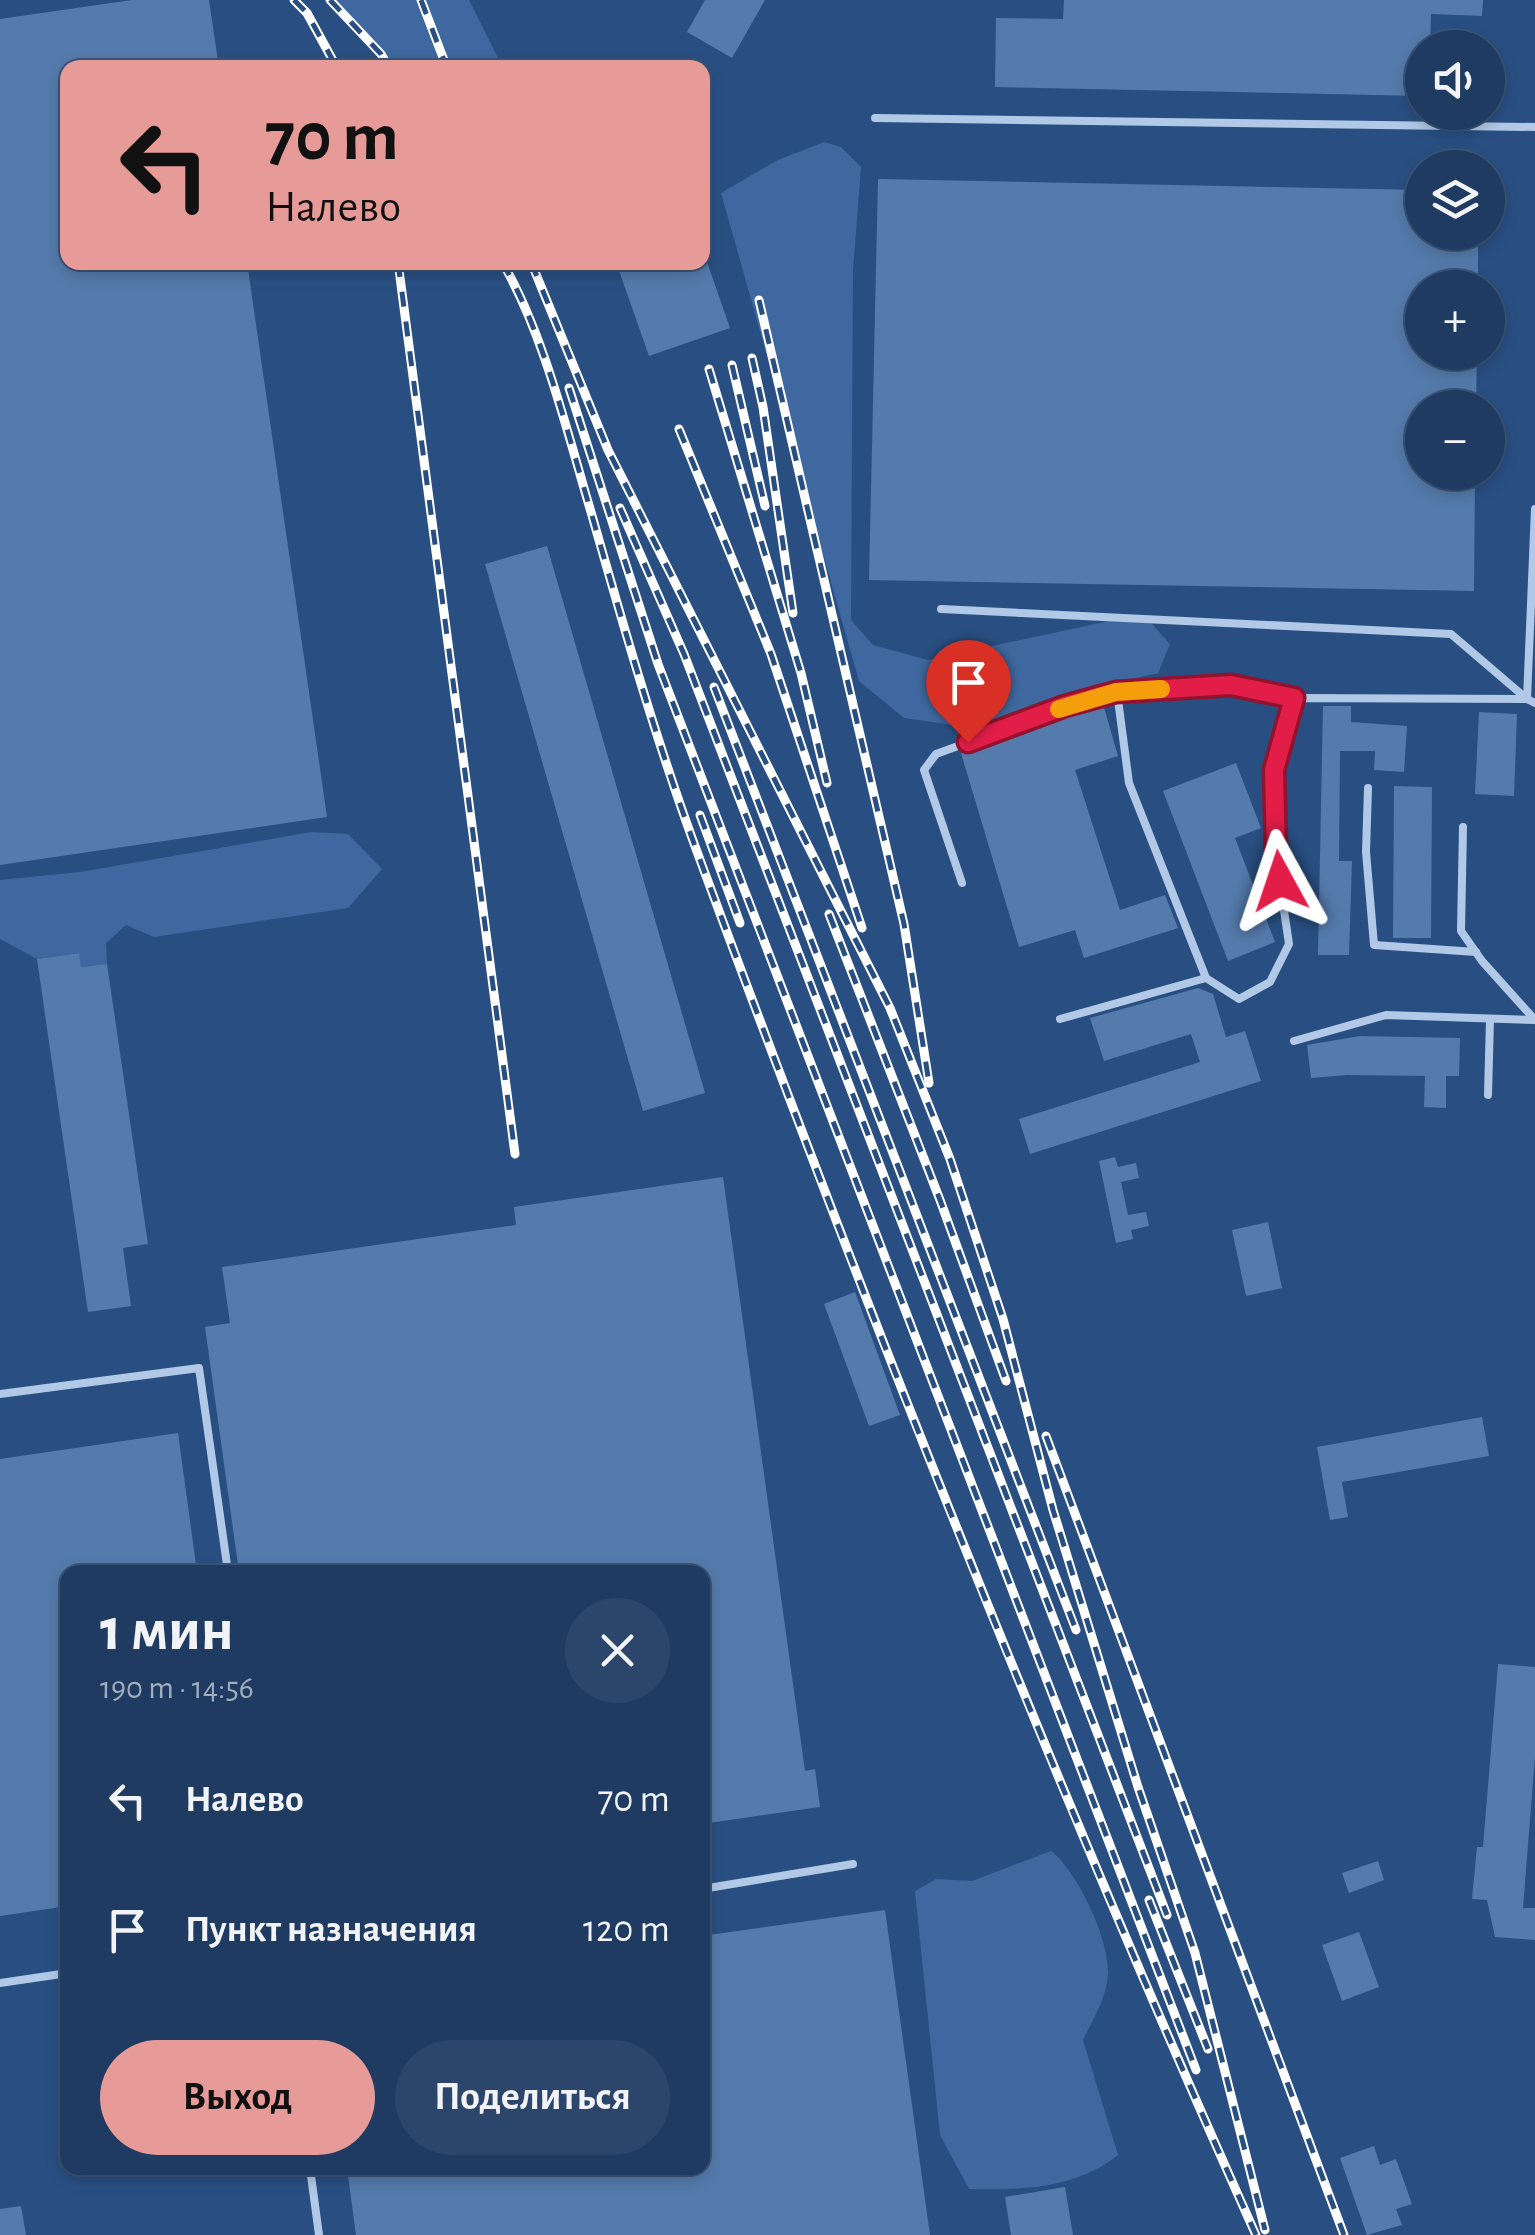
<!DOCTYPE html>
<html lang="ru">
<meta charset="utf-8">
<style>
:root{--surface:#1f3b62;--page:#2c466b;--text:#f1f3f6;--muted:#a1adbe;--line:#3c5577;--accent:#e69b98}
body{margin:0;font-family:"Alegreya Sans",sans-serif;background:var(--page);color:var(--text);height:100vh;display:flex;flex-direction:column;font-size:38px;white-space:nowrap}
*{box-sizing:border-box;margin:0}
p{font-size:32px;color:var(--muted)}
.icon{flex:none;width:55px;height:55px;fill:none;stroke:currentColor;stroke-width:2;stroke-linecap:round;stroke-linejoin:round}
.map{position:relative;flex:1;overflow:hidden}
.drawer{position:absolute;left:60px;top:1565px;width:650px;height:610px;display:flex;flex-direction:column;background:var(--surface);border-radius:20px;box-shadow:0 5px 15px #0003,0 0 0 2px var(--line)}
.drawer>*{flex:none}
.hud{position:absolute;left:60px;top:60px;width:650px;height:210px;border-radius:20px;box-shadow:0 5px 15px #0003,0 0 0 2px var(--line);background:#e69b98;color:#111;overflow:hidden}
.buttons{position:absolute;left:1405px;top:30px;display:grid;gap:20px}
.buttons a{display:grid;place-items:center;width:100px;height:100px;border-radius:50%;background:var(--surface);box-shadow:0 5px 15px #0003,0 0 0 2px var(--line);font-size:50px}
.pin{position:absolute;display:grid;place-items:center;width:85px;height:85px;color:#fff;margin:-102px -42px;border-radius:50% 50% 50% 0;rotate:-45deg;box-shadow:0 0 10px #0007}
.pin .icon{rotate:45deg}
.me{position:absolute;width:110px;margin:-55px;rotate:355deg;stroke-linejoin:round;filter:drop-shadow(0 0 8px #0008)}
.turn{display:flex;align-items:center;gap:35px;height:210px;padding:0 40px;font-size:45px}
.turn .icon{width:130px;height:130px;stroke-width:2.5}
.turn b{display:block;font-size:70px;line-height:85px}
.round{display:grid;place-items:center;flex:none;width:105px;height:105px;border-radius:52px;background:var(--page)}
.headline{display:flex;align-items:center;justify-content:space-between;height:170px;padding:0 40px}
h1{font-size:60px;font-weight:700;line-height:75px}
.button{display:flex;gap:20px;margin-top:auto;padding:20px 40px}
.button a{flex:1;height:115px;border-radius:60px;background:var(--accent);color:#111;font-size:40px;font-weight:700;line-height:115px;text-align:center}
.button a+a{background:var(--page);color:var(--text)}
ul{padding:0;list-style:none}
li{display:flex;align-items:center;gap:30px;height:130px;padding:0 40px}
li div{flex:1}
li b{display:block;font-size:38px}
li em{font-style:normal}
.map>svg:first-child{display:block}
</style>
<div class="map">
<svg width="1535" height="2235" viewBox="0 0 1535 2235">
<rect width="100%" height="100%" fill="#294f82"/>
<!-- green -->
<g fill="#3e689f">
<path d="M330 0H469L500 62 497 67H389L381 54Z"/>
<path d="M824 142 841 147 861 167 853 271 851 620 873 645 928 660 1109 621 1151 623 1170 644 1158 673 1088 689 989 730 904 718 859 681 721 193 778 160Z"/>
<path d="M312 832 348 834 382 869 348 908 154 937 126 925 106 943 107 964 81 967 78 953 37 959 0 939V880L80 872Z"/>
<path d="M1051 1851C1078 1872 1110 1940 1108 1975 1106 1999 1093 2019 1083 2040L1118 2155C1076 2189 1021 2190 969 2189L940 2135 915 1891 936 1879 972 1881Z"/>
</g>
<!-- building -->
<g fill="#557bac">
<path d="M132 0H209L219 68H68V262H247L327 817 0 865V19Z"/>
<path d="M705 0H765L732 58 687 32Z"/>
<path d="M1064 0H1483L1482 16 1431 14 1430 48H1422V96L995 87 996 18 1063 19Z"/>
<path d="M878 179 1422 190V232H1478V288H1422V352H1477L1476 408H1422V472H1475L1474 591 869 580Z"/>
<path d="M616 262H707L730 328 649 356Z"/>
<path d="M547 546 705 1093 643 1111 485 564Z"/>
<path d="M1103 704 1118 756 1075 770 1120 910 1165 895 1178 928 1084 958 1075 930 1019 947 961 753Z"/>
<path d="M1323 706H1351V722L1407 726 1404 772 1374 770 1375 751H1340L1339 861H1352L1349 955H1318Z"/>
<path d="M1479 712 1517 714 1514 796 1475 794Z"/>
<path d="M1236 763 1261 828 1235 838 1275 942 1228 961 1163 791Z"/>
<path d="M1394 786 1432 787 1431 938H1393Z"/>
<path d="M79 953 81 967 107 964 148 1244 123 1248 131 1306 88 1312 37 959Z"/>
<path d="M1198 988 1213 994 1226 1037 1245 1031 1261 1081 1030 1154 1019 1119 1200 1062 1191 1034 1104 1061 1090 1018Z"/>
<path d="M1360 1036 1460 1038 1459 1076H1446V1108L1424 1107 1425 1076 1347 1075 1311 1078 1307 1045Z"/>
<path d="M1115 1157 1118 1167 1136 1163 1139 1178 1121 1182 1128 1215 1146 1212 1149 1226 1131 1230 1133 1239 1116 1243 1099 1161Z"/>
<path d="M723 1177 805 1771 815 1769 820 1807 702 1824V1572H239L205 1327 230 1323 222 1267 516 1225 514 1207Z"/>
<path d="M1268 1222 1282 1288 1246 1296 1232 1230Z"/>
<path d="M855 1292 900 1415 869 1426 824 1304Z"/>
<path d="M1482 1417 1489 1456 1342 1482 1348 1517 1330 1520 1317 1447Z"/>
<path d="M178 1433 197 1572H68V1906L0 1916V1459Z"/>
<path d="M1498 1664 1535 1667V1756L1523 1908H1535V1940L1495 1937 1487 1900 1472 1899 1477 1847H1483Z"/>
<path d="M1378 1861 1384 1880 1349 1893 1342 1873Z"/>
<path d="M885 1910 930 2235H356L347 2168H702V1936Z"/>
<path d="M1359 1932 1379 1987 1342 2001 1322 1945Z"/>
<path d="M1374 2146 1380 2165 1396 2159 1412 2204 1396 2209 1402 2225 1367 2235 1340 2158Z"/>
<path d="M1065 2187 1073 2235H1011L1005 2197Z"/>
<path d="M21 2206 26 2235H0V2209Z"/>
</g>
<g fill="none" stroke-linecap="round" stroke-linejoin="round">
<!-- service -->
<g stroke="#b1c9e6" stroke-width="8">
<path d="M875 118 1535 127"/>
<path d="M941 609 1451 634 1527 699"/>
<path d="M1117 692 1231 685 1294 698"/>
<path d="M1527 699 1535 509"/>
<path d="M1368 788 1366 852 1374 945 1476 952"/>
<path d="M1463 827 1461 931 1482 961 1535 1020"/>
<path d="M962 883 924 770 936 754 1065 707 1117 692 1129 783 1206 978 1239 999 1270 982 1289 944 1275 850 1274 769 1294 698 1527 699 1535 703"/>
<path d="M1060 1019 1206 978"/>
<path d="M1294 1041 1386 1015 1535 1020"/>
<path d="M1488 1095 1490 1019"/>
<path d="M0 1394 199 1368 228 1572"/>
<path d="M702 1889 853 1864"/>
<path d="M0 1983 68 1973"/>
<path d="M310 2168 319 2235"/>
</g>
<!-- rail casing -->
<g stroke="#fff" stroke-width="9">
<g id="rail">
<path d="M294 0 307 13 337 68"/>
<path d="M330 0 381 54 389 68"/>
<path d="M421 0 447 68"/>
<path d="M398 262 515 1154"/>
<path d="M502 262C543 331 568 435 591 512 624 628 657 744 699 857 871 1322 1053 1783 1256 2235"/>
<path d="M531 262 608 450 890 1008 950 1159 1003 1319 1053 1510 1138 1787 1195 1953 1265 2230"/>
<path d="M759 300 904 924 929 1083"/>
<path d="M752 358 763 407 793 613"/>
<path d="M732 365 765 506"/>
<path d="M709 369 801 673 827 783"/>
<path d="M569 388 658 664 1196 2070"/>
<path d="M679 429 771 654 862 928"/>
<path d="M620 508 684 654 1167 1915"/>
<path d="M714 687 1076 1630"/>
<path d="M700 815 740 923"/>
<path d="M829 914 940 1200 1006 1381"/>
<path d="M1046 1436 1344 2235"/>
<path d="M1149 1900 1208 2049"/>
</g>
</g>
<!-- rail -->
<use href="#rail" stroke="#294f82" stroke-width="5" stroke-dasharray="15" stroke-linecap="butt"/>
</g>
<g fill="none" stroke-linecap="round" stroke-linejoin="round">
<!-- route casing -->
<g stroke="#92132f" stroke-width="25">
<path id="route" d="M968 742 1065 706 1116 692 1231 685 1294 698 1274 770 1276 850 1280 881"/>
</g>
<!-- route -->
<use href="#route" stroke="#e11d48" stroke-width="18"/>
<!-- slow -->
<path stroke="#f59e0b" stroke-width="18" d="M1059 709 1116 692 1161 689"/>
</g>
</svg>
<div class="buttons">
<a><svg class="icon" aria-label="sound" viewBox="0 0 24 24"><path d="M4 9h4l5-4v14l-5-4H4zM17 9q2 3 0 6"/></svg></a>
<a><svg class="icon" aria-label="layers" viewBox="0 0 24 24"><path d="M12 4l9 5-9 5-9-5zM3 14l9 5 9-5"/></svg></a>
<a>+</a>
<a>−</a>
</div>
<div class="pin" style="left:968px;top:742px;background:#d93025"><svg class="icon" aria-label="arrive" viewBox="0 0 24 24"><path d="M6 21V4h12l-3 4 3 4H6"/></svg></div>
<svg class="me" style="left:1280px;top:881px" viewBox="-20 -20 40 40"><path d="M0-17L14 15 0 8-14 15z" fill="#e11d48" stroke="#fff" stroke-width="4"/></svg>
<div class="hud">
<div class="turn"><svg class="icon" aria-label="left" viewBox="0 0 24 24"><path d="M17 20v-9H6M10 6l-5 5 5 5"/></svg><div><b>70 m</b>Налево</div></div>
</div>
<section class="drawer">
<div class="headline"><div><h1>1 мин</h1><p>190 m · 14:56</p></div><a class="round"><svg class="icon" aria-label="close" viewBox="0 0 24 24"><path d="M6 6l12 12M18 6L6 18"/></svg></a></div>
<ul>
<li><svg class="icon" aria-label="left" viewBox="0 0 24 24"><path d="M17 20v-9H6M10 6l-5 5 5 5"/></svg><div><b>Налево</b></div><em>70 m</em></li>
<li><svg class="icon" aria-label="arrive" viewBox="0 0 24 24"><path d="M6 21V4h12l-3 4 3 4H6"/></svg><div><b>Пункт назначения</b></div><em>120 m</em></li>
</ul>
<div class="button"><a>Выход</a><a>Поделиться</a></div>
</section>
</div>
